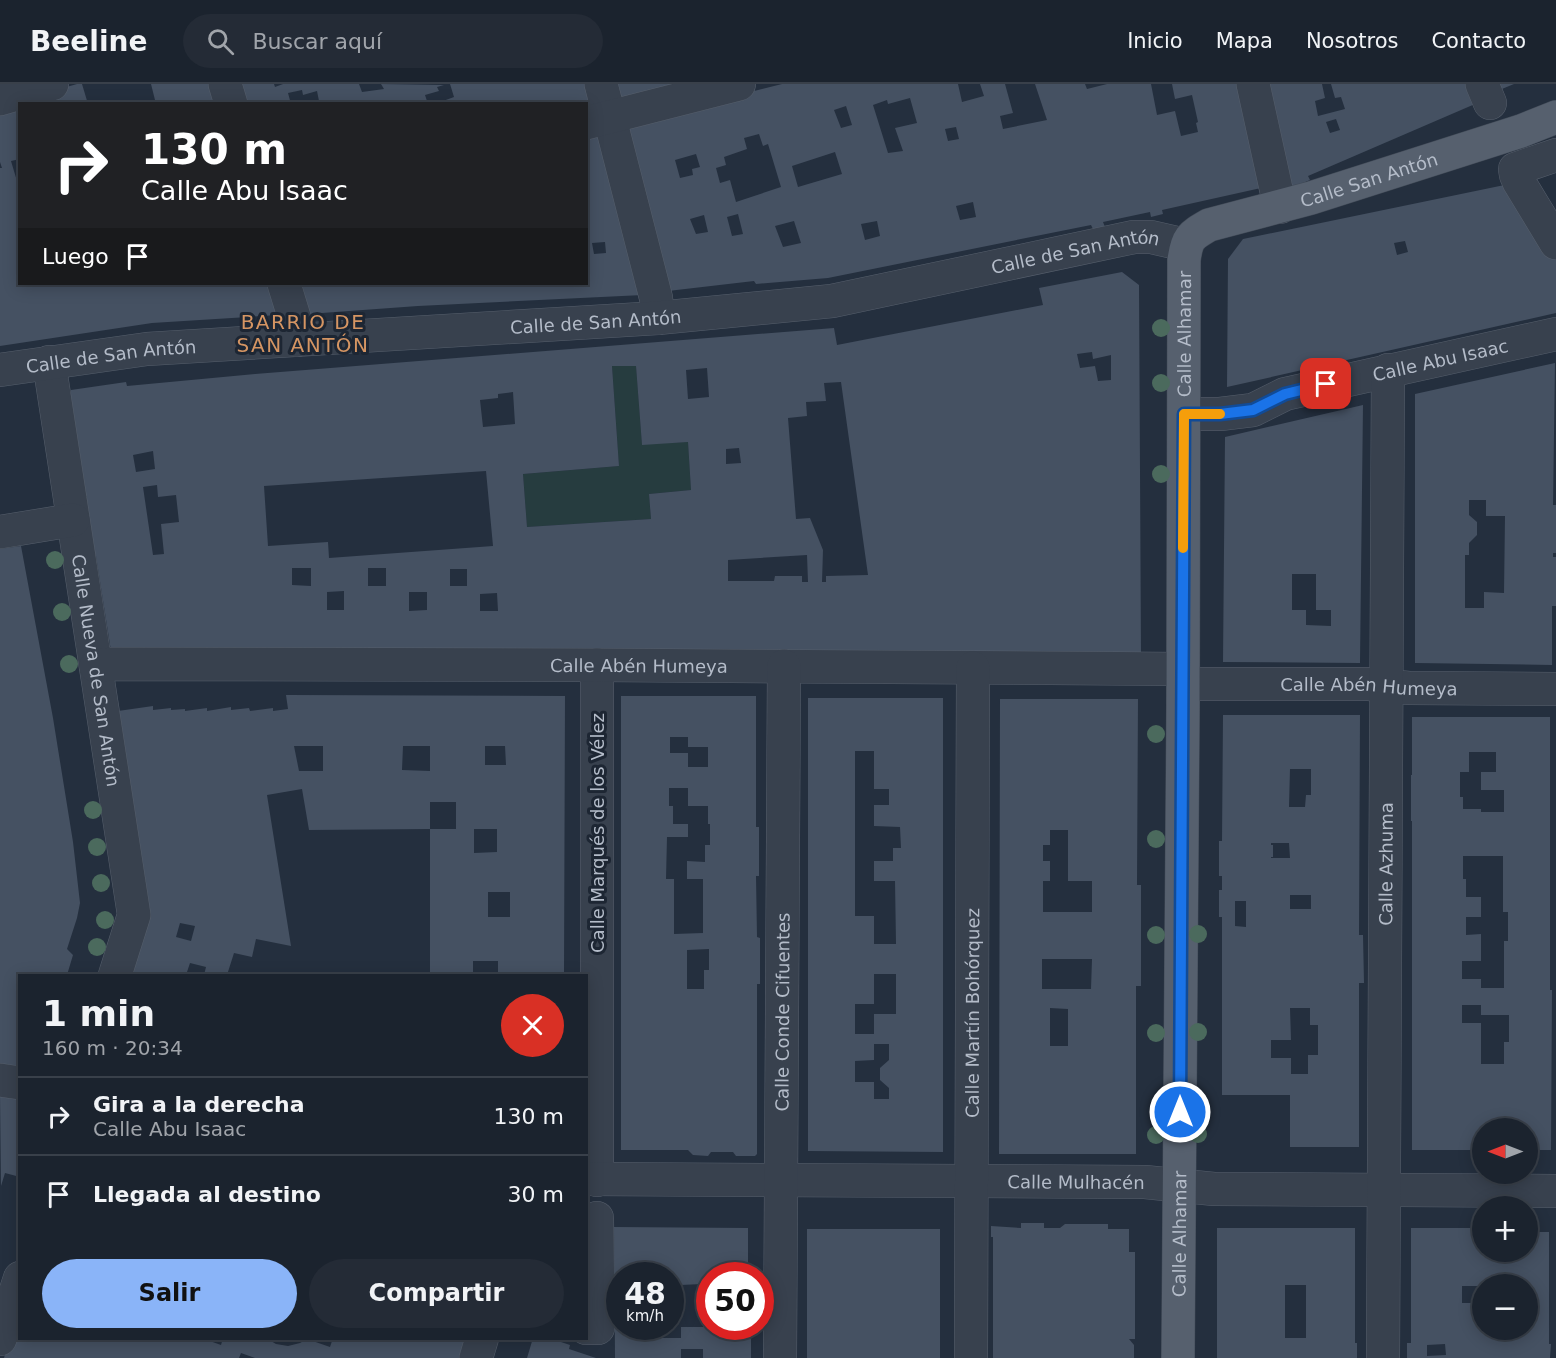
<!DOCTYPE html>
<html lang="es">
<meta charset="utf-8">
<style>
:root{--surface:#1b232e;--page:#242b36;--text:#f1f3f6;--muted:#a0a4aa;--line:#39404a;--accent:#8ab4f8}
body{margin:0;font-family:"DejaVu Sans",sans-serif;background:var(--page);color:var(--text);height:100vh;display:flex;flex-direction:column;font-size:22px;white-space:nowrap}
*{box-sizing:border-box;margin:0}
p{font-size:20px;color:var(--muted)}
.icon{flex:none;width:33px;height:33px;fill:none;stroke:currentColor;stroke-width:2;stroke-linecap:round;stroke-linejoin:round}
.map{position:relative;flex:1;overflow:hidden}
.panel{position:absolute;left:18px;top:890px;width:570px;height:366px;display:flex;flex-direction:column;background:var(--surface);border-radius:0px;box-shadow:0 3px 15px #0003,0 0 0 2px var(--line)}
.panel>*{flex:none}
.hud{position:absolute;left:18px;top:18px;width:570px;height:183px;border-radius:0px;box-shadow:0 3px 15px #0003,0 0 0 2px var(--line);background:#202124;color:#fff;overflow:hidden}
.needle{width:39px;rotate:270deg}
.tools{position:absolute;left:1472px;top:1034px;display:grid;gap:12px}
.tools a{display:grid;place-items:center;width:66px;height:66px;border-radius:50%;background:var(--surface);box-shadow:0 3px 15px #0003,0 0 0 2px var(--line);font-size:30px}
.speed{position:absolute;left:606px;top:1178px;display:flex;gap:12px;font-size:30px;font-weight:700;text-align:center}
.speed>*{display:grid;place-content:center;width:78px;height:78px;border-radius:50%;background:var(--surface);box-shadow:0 3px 15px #0003,0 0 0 2px var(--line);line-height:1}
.speed small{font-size:15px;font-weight:400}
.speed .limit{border:9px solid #d22;background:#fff;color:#111}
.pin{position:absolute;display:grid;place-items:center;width:51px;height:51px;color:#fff;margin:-26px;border-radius:12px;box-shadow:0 3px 9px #0006}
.me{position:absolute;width:66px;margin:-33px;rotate:0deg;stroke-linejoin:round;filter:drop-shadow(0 0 4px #0008)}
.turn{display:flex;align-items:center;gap:21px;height:126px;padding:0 24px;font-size:27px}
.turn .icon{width:78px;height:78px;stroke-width:2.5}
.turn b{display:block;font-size:42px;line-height:51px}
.then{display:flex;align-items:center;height:57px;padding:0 24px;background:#0003;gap:12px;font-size:22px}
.round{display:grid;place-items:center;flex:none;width:63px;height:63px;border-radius:32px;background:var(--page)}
.head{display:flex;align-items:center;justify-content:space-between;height:102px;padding:0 24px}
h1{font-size:36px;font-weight:800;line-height:45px}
.primary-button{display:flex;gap:12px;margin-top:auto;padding:12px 24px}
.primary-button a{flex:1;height:69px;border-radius:36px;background:var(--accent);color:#111;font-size:24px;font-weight:800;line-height:69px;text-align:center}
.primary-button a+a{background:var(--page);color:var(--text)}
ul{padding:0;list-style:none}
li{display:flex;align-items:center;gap:18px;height:78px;padding:0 24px;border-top:2px solid var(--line)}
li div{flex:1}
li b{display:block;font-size:22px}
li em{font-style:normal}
header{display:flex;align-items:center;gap:36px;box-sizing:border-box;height:84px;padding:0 30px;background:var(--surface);border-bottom:2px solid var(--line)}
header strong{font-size:28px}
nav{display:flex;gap:33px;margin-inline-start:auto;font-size:21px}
.search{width:420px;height:54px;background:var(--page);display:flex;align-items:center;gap:15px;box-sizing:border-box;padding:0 21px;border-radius:33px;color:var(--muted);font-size:22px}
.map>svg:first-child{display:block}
</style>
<header>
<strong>Beeline</strong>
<div class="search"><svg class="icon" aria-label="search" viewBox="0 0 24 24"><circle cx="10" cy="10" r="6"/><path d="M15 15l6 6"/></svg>Buscar aquí</div>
<nav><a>Inicio</a><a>Mapa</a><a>Nosotros</a><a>Contacto</a></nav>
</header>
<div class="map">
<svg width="1556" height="1274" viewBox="0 0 1556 1274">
<rect width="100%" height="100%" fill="#242f3e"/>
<!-- green -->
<path fill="#263c3f" d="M612 282H636L642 360 688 358 691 406 649 410 651 435 527 443 523 390 619 382Z"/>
<!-- building -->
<g fill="#455162" fill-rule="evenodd">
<path d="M77 0H82L88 20H20V75L11 77 17 97 20 96V200H269L278 231 152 239 0 262V84H2L0 78V22Z"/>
<path d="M151 0H214L219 20H198V18L193 20H156Z"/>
<path d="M237 0H274L275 3 283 0H359L362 8 384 5 381 0 444 1 437 3 439 7 425 11 428 20H406L405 18 401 20H311L319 17 317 7 303 11 302 6 288 9 291 20H248L244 7Z"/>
<path d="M450 0H591L597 25 586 28V20H443V17L454 13Z"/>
<path d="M614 0H689L619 19Z"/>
<path d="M782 0H958L962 18 984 12 980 0H1005L1013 29 1000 32 1003 45 1047 36 1035 0H1085L1087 5 1107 0H1151L1157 31 1175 27 1181 52 1198 48 1196 39 1198 38 1192 11 1175 15 1172 0H1239L1261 104 1162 126 1163 130 1151 133 1150 128 1103 138 1105 143 1093 145 1091 141 828 194 756 200 754 197 668 207 624 40ZM910 14 917 39 895 44 903 67 888 69 873 21 887 16 888 20ZM846 22 852 41 841 44 834 26ZM956 43 959 55 948 57 945 45ZM759 50 763 62 768 60 781 103 736 118 730 96 720 99 716 84 726 81 724 73 747 65 744 54ZM835 68 842 90 798 103 792 82ZM696 70 700 83 692 85 693 91 680 94 675 76ZM973 118 976 133 960 136 956 122ZM738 130 743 150 732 152 727 133ZM704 131 708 148 696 150 690 135ZM794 137 801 159 783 163 775 142ZM877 137 880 152 865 156 861 140Z"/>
<path d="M1263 0H1322L1325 14 1315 17 1318 32 1345 25 1341 13 1335 14 1331 0H1470L1475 20 1308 92 1310 96 1290 105ZM1336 35 1340 46 1330 49 1326 38Z"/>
<path d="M1494 0H1514L1497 7Z"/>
<path d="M597 49 643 211 418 222 308 230 299 200H586V51ZM605 158 606 169 594 170 592 159Z"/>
<path d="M1519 98 1556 159V229L1227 303 1228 175 1243 155ZM1405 157 1408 168 1397 171 1394 159Z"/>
<path d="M1122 188 1139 201 1141 570 111 567 96 472H92L83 416 87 415V412H84L66 313 71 312V306L126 298 127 302 255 290 834 244 837 261 1043 221 1039 204ZM1092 268 1093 275 1111 271V296L1098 297 1095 282 1080 284 1077 270ZM612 282H636L642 361 688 358 691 406 649 410 651 435 527 443 523 390 619 382ZM707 284 709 313 688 315 686 286ZM841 298 868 491 826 492V498H822L823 466 810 434 796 435 788 334 807 332 806 318 826 317 824 299ZM513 308 515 340 483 343 480 316 498 314V310ZM739 364 741 379 726 380V365ZM153 367 155 385 136 388 133 371ZM486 387 493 462 329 474 328 458 268 462 264 402ZM157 401 158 413 176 411 179 438 161 440 164 470 153 471 143 403ZM807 471 808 498H802V492H775L774 497H728V476ZM292 484H311V502L292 501ZM368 484H386V502H368ZM450 485H467V502H450ZM344 507V526H327V508ZM409 508H427V526L409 527ZM497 509 498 527H480V510Z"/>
<path d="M1555 279 1553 421H1556V469H1553V473H1556V522H1552V581L1415 579V310ZM1469 416H1486V432H1505L1504 509 1484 508V524H1465V471H1469V459L1477 451V438L1469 431Z"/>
<path d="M1363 321 1360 579 1223 578 1225 353ZM1292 490H1316V526H1331V542L1306 541V526H1292Z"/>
<path d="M21 462 53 634 73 758 80 819 77 834 67 865 73 871 67 891H20V985L0 982V465Z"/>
<path d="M286 611 565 612 564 891H498V877H473V891H430V745L309 746 302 705 267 711 291 862 256 855 252 873 234 869 227 891H204L206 883 190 879 186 891H129L118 627 153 622V626L171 624V626L185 625V627L207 624V627L231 623V626L249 624 250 627 273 624V627L288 625ZM294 662H323V687H299ZM403 662H430V687L402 686ZM485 662H505L506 681H485ZM430 718H456V745H430ZM474 745H497V768L474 769ZM488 808H510V833H488ZM180 839 195 842 191 857 176 853Z"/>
<path d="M621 612H756V743H759V792H756L757 853 760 854V900H757V1070L755 1072H736L733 1068H711L708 1072 693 1071 688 1066H621ZM670 653H688V663H708V683H688V669H670ZM669 704H688V722H708V740H710V761H705V778L687 777V795H703V849L674 850V795H666L667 753H688V740H673V722H669ZM709 865V886H704V905H687V866Z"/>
<path d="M808 614H943V1068L808 1067ZM855 667H874V705H889V721H874V742L900 743 901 764H893V777H874V797H895L896 860H874V832H855ZM874 890H896V930H874V950H855V920H874ZM874 960H889V976L880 984V996L889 1004V1015H874V998H855V977L874 976Z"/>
<path d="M1000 615H1138L1137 801H1141V902H1136V1070H999ZM1050 746H1068V797H1092V828H1043V797H1050V777H1043V761H1050ZM1042 875H1092L1091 905H1042ZM1050 924 1068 925V962H1050Z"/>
<path d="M1223 631H1360L1359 851H1363L1364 899H1359V1063H1290V1011H1222V833H1219V806H1222V792H1219V757H1222ZM1290 685H1311V711H1306L1305 723H1289ZM1271 759H1289L1290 774H1271V773H1273V761H1271ZM1290 811H1311V825H1290ZM1235 817H1246V843L1235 842ZM1290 924H1310V941H1318V971H1308V990H1291V974H1271V956H1291Z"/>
<path d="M1412 633H1550V906H1552L1551 1066H1527V1044H1482V1066H1412V737H1411V691H1412ZM1469 668H1496V688H1481V706H1504V728H1481V725H1463V713H1460V688H1469ZM1463 772H1503V828H1508V857H1504V904H1481V895H1462V877H1481V850L1466 851V833H1481V813H1466V795H1463ZM1462 921H1481V931H1509V958H1504V980H1481V939H1462Z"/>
<path d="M0 1009 20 1012V1073L18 1078 20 1079V1093L5 1089 1 1102Z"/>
<path d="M1021 1139H1044V1144H1060L1065 1140H1108V1145H1129V1168H1135V1255H1129L1134 1261V1274H993V1153H991V1142L1021 1144Z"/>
<path d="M614 1143 748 1144V1191H710V1242H751V1274H703V1265H681V1274H615ZM620 1191H670V1219H681V1201L702 1200 703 1243H681V1254H662V1242H620Z"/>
<path d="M1527 1143 1533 1144V1148H1549V1260H1551L1550 1274H1407V1259H1411V1144H1477V1148H1482V1167H1527ZM1482 1200H1527V1245H1482V1219H1462V1202H1482ZM1445 1260 1446 1271 1427 1272V1261Z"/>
<path d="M1217 1144H1355V1259H1357V1274H1217ZM1285 1201H1306V1254H1285Z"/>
<rect x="807" y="1145" width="133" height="129"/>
<path d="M19 1224 20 1254H207V1256L221 1261 223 1254H266L276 1260 288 1262 300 1259 307 1255 330 1263 333 1254H465L459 1274H255L241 1269 239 1274H4Z"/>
<path d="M533 1254H549L570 1261 569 1265 596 1274H527Z"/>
</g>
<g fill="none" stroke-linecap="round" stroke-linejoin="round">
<!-- minor casing -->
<g stroke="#565f6c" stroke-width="34">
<g id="minor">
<path d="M225 0 231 20"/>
<path d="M601 0 656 214 658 234"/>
<path d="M1253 0 1280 123"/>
<path d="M1482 0 1490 19"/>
<path d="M0 15 52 0"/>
<path d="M586 39 739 0"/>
<path d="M1556 71 1515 85 1516 91 1519 98 1556 159"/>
<path d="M284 200 296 239 297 256"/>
<path id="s1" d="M49 278 134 831 115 891"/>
<path id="s2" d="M0 286 147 265 658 234 832 217 1134 153H1151L1186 161"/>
<path id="s3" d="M1184 330H1220L1253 326 1285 310 1556 250"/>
<path d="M0 448 73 436"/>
<path d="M597 581V1096"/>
<path id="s4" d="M96 582 111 580 597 581 1183 585"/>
<path id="s5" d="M1183 600H1369L1409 604 1556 605"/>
<path d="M0 996 20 999"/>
<path id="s6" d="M586 1095 1145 1098 1214 1105 1556 1107"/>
<path d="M586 1244H598L597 1134"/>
<path d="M0 1255 20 1194"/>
<path d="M476 1274 482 1254"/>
<path id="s7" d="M780 1274 784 582"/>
<path id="s8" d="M971 1274 973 584"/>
<path id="s9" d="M1383 1274 1388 286"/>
</g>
</g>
<!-- major casing -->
<g stroke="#414a57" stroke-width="34">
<g id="major">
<path id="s10" d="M1178 1274 1183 623 1184 176C1187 154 1190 152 1209 141L1311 114 1521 47 1556 33"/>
</g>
</g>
<!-- minor -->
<use href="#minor" stroke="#38414e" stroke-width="33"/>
<!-- major -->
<use href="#major" stroke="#56606e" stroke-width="33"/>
</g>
<!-- trees -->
<g fill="#4b6a5d">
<circle cx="1161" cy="244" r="9"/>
<circle cx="1161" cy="299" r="9"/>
<circle cx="1161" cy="390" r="9"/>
<circle cx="55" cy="476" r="9"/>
<circle cx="62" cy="528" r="9"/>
<circle cx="69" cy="580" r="9"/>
<circle cx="1156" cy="650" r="9"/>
<circle cx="93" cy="726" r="9"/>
<circle cx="1156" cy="755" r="9"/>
<circle cx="97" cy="763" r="9"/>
<circle cx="101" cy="799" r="9"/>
<circle cx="105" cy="836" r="9"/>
<circle cx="1198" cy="850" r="9"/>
<circle cx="1156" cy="851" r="9"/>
<circle cx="97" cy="863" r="9"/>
<circle cx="1198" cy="948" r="9"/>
<circle cx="1156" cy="949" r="9"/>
<circle cx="1198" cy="1050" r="9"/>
<circle cx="1156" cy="1051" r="9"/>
</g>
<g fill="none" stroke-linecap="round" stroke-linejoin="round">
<!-- route casing -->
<g stroke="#114b97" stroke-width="15">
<path id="route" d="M1180 1028 1184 330H1220L1253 326 1285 310 1326 300"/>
</g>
<!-- route -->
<use href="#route" stroke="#1a73e8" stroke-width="10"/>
<!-- slow -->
<path stroke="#f59e0b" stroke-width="10" d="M1183 464 1184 330H1220"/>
</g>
<g text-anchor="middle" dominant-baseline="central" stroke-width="6" stroke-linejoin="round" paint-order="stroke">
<!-- street labels -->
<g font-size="18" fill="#b4bcc9" stroke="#1d2633">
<text stroke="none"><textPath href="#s10" startOffset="1310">Calle San Antón</textPath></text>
<text stroke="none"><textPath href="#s2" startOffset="1084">Calle de San Antón</textPath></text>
<text stroke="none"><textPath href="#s2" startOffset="598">Calle de San Antón</textPath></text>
<text stroke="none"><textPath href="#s10" startOffset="1024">Calle Alhamar</textPath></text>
<text stroke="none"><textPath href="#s2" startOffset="112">Calle de San Antón</textPath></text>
<text stroke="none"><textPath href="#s3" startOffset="264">Calle Abu Isaac</textPath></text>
<text stroke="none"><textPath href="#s4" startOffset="543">Calle Abén Humeya</textPath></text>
<text stroke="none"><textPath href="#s1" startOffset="312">Calle Nueva de San Antón</textPath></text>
<text stroke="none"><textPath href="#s5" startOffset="186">Calle Abén Humeya</textPath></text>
<text transform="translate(597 749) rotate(-90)">Calle Marqués de los Vélez</text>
<text stroke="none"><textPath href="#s9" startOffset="494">Calle Azhuma</textPath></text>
<text stroke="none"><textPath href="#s7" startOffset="346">Calle Conde Cifuentes</textPath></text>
<text stroke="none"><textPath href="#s8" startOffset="345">Calle Martín Bohórquez</textPath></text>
<text stroke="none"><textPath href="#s6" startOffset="490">Calle Mulhacén</textPath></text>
<text stroke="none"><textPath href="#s10" startOffset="124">Calle Alhamar</textPath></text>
</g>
<!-- neighbourhood labels -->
<g font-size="20" letter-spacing="1.5" fill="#d59563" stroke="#1d2633">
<text x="303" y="238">BARRIO DE<tspan x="303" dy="23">SAN ANTÓN</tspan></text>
</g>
</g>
</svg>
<div class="tools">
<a><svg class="needle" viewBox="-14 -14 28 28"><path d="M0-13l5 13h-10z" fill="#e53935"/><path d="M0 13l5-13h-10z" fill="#a0a4aa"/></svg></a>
<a>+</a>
<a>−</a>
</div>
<div class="speed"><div>48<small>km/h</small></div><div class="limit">50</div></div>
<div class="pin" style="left:1326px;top:300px;background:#d93025"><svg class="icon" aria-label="arrive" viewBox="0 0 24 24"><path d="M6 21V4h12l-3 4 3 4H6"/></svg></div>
<svg class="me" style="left:1180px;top:1028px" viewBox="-20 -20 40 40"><circle r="17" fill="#1a73e8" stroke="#fff" stroke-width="3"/><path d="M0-11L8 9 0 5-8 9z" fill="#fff"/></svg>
<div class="hud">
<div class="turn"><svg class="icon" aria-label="right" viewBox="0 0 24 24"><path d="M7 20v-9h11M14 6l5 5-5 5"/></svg><div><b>130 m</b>Calle Abu Isaac</div></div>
<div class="then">Luego<svg class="icon" aria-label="arrive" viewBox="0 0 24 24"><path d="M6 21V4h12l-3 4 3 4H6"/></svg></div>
</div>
<section class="panel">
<div class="head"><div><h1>1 min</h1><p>160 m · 20:34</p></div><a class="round" style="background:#d93025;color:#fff"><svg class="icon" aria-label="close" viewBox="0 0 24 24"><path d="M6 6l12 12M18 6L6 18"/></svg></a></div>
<ul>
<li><svg class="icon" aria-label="right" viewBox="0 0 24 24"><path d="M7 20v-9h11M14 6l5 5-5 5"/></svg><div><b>Gira a la derecha</b><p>Calle Abu Isaac</p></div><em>130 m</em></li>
<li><svg class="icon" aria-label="arrive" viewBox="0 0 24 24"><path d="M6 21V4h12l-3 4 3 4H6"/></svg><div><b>Llegada al destino</b></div><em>30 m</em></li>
</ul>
<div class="primary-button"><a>Salir</a><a>Compartir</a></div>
</section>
</div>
